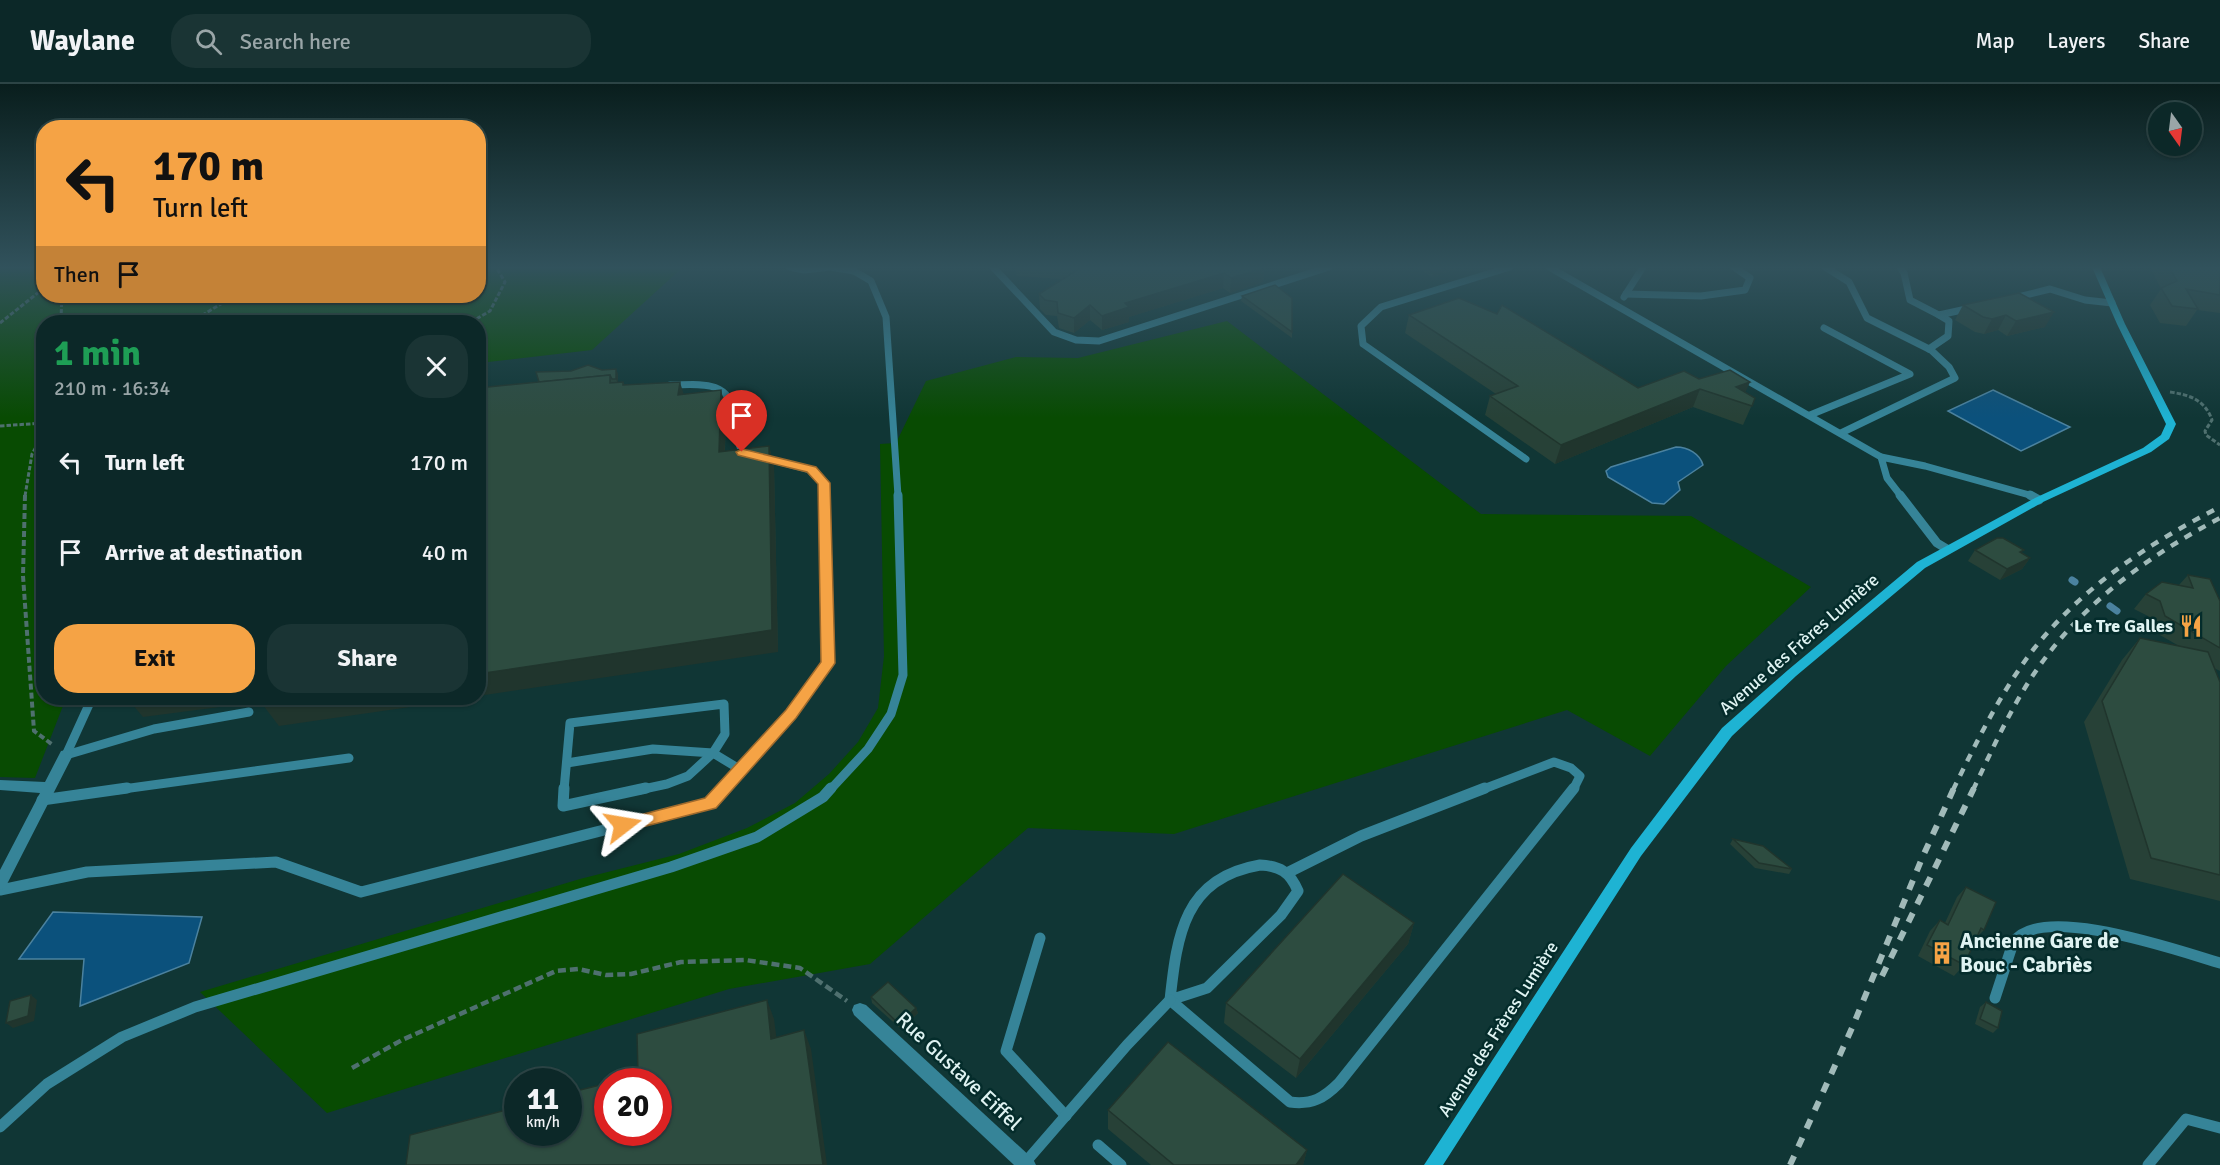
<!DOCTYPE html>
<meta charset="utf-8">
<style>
:root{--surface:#0c2828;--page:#1a3434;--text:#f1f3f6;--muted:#9aa6a8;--line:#2c4445;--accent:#f5a345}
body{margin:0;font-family:Signika,sans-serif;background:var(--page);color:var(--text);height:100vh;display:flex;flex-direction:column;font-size:22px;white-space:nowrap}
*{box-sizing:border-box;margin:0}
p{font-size:20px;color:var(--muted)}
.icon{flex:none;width:33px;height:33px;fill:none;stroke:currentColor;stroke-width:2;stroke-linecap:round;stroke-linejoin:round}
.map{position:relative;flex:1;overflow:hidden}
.sheet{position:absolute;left:36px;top:231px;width:450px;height:390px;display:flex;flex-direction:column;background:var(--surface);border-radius:24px;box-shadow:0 2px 4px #0004,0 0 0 2px var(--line)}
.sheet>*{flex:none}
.top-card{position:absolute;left:36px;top:36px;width:450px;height:183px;border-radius:24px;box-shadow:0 2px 4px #0004,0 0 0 2px var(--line);background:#f5a345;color:#111;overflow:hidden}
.needle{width:39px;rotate:166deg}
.tools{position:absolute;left:2148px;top:18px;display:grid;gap:12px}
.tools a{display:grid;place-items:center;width:54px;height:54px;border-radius:50%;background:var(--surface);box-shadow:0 2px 4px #0004,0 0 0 2px var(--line);font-size:30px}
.speed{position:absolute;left:504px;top:984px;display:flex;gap:12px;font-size:30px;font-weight:700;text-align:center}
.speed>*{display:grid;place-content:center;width:78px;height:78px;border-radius:50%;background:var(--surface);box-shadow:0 2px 4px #0004,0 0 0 2px var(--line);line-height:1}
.speed small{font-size:15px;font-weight:400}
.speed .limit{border:9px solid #d22;background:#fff;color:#111}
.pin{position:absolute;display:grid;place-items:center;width:51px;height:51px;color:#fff;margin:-62px -26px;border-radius:50% 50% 50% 0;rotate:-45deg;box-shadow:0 0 6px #0007}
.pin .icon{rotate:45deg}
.me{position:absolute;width:66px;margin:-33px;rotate:76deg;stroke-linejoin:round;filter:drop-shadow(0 0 4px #0008)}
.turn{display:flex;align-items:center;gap:21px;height:126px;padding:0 18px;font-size:27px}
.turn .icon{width:78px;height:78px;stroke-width:2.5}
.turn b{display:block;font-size:42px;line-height:51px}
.then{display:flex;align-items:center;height:57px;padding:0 18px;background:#0003;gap:12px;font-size:22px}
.round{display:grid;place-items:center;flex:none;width:63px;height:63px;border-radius:24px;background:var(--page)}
.summary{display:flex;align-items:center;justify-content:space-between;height:102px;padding:0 18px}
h1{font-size:36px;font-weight:700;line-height:45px;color:#1e9e55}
.action{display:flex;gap:12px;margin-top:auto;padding:12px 18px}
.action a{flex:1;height:69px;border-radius:24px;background:var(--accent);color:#111;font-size:24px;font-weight:700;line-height:69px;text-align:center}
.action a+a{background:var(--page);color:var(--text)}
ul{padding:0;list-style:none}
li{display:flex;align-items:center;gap:18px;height:90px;padding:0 18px}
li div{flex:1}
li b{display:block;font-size:22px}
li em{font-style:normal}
header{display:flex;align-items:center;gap:36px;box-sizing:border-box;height:84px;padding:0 30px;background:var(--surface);border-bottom:2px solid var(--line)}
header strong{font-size:28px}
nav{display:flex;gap:33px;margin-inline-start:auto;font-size:21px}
.search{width:420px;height:54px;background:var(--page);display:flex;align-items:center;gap:15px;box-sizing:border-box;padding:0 21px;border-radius:24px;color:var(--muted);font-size:22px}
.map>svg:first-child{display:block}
</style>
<header>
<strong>Waylane</strong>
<div class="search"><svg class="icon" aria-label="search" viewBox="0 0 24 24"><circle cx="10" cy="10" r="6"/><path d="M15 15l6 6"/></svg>Search here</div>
<nav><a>Map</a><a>Layers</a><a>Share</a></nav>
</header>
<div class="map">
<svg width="2220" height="1081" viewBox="0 0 2220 1081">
<rect width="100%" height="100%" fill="#103635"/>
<!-- green -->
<g fill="#084b02">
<path d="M0 183H43L44 212H478L479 183H683L592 266 479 279 478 238H44V614H66L35 694 0 693Z"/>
<path d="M1227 237 1481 430 1691 432 1811 503 1726 582 1650 672 1567 626 1174 750 1028 744 870 880 729 905 327 1029 200 908 580 795 679 770 747 744 795 719 829 690 858 658 878 624 884 572 880 360 896 359 926 297 1016 273 1078 274Z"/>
</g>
<!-- water -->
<g fill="#0b517c" stroke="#4b829f" stroke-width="1.5">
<path d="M1993 306 2070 343 2021 367 1948 327Z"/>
<path d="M1676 363C1688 363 1700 370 1703 381L1678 398 1680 406 1664 420 1652 419 1608 393 1606 387 1611 383Z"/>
<path d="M53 828 202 833 189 879 80 922 84 875H19Z"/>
</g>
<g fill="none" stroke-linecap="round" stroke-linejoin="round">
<!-- stream -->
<g stroke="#4b829f" stroke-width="7">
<path d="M2072 496 2075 498"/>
<path d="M2110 522 2117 527"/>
</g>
<!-- path-far2 -->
<g stroke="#4f706f" stroke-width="3" stroke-dasharray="4.5 2" stroke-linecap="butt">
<path d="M62 212 61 234 76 238"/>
<path d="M191 238 234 212"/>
<path d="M471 238 490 227 505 198 496 183"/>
<path d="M0 239 44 204"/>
<path d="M2170 308C2190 311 2205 316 2212 336L2205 347 2206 351 2220 361"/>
<path d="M0 342 44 339"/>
<path d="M25 412 32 370 44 349"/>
</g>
<!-- path-far1 -->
<path stroke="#4f706f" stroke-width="4" stroke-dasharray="6 3" stroke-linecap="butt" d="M25 411 23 492 34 647 53 661"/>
<!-- path -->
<path stroke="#4f706f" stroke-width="4.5" stroke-dasharray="8 4" stroke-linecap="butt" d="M352 984 402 956 556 887 578 885 606 891 631 890 681 878 745 876 800 884 847 917"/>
<!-- lane-far2 -->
<g stroke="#368498" stroke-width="7">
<path d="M790 183 804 186 830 183 854 187 871 197 886 233 898 412"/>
<path d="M993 183 1054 248 1076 256 1099 257 1329 183"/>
<path d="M1510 183 1381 223 1361 242 1363 260 1526 375"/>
<path d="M1549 183 1881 373"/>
<path d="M1825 183 1849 198 1867 234 1931 266 1949 283 1955 294 1841 349"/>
<path d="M1900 183 1904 189 1910 216 1939 231"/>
<path d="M1626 210 1701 212 1745 206 1750 194 1734 183"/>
<path d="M1624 213 1643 183"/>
<path d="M2014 214 2050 205 2085 216 2112 219"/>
<path d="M1929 265 1948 252 1949 237 1939 231 1971 224"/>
<path d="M670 301C697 301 729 294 735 331 737 344 736 356 742 368L748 370"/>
<path d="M1810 331 1910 290 1824 244"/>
<path d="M761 373 811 386 824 399V412"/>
<path d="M1901 412 1887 394 1881 373 1925 382 2033 412"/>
</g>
<!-- lane-far1 -->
<g stroke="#368498" stroke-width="9">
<path d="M1900 411 1937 459 1947 465"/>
<path d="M2030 411 2039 416"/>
<path d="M66 671 154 645 249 628"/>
<path d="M66 671 92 614"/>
<path d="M567 679 653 665 713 669 741 686"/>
<path d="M116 706 349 674"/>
<path d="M564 706 570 639 724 620 725 650 713 669 688 692 667 700 639 706"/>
<path d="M722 706 791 630 828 578 824 411"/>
<path d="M830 706 868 665 891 630 903 591 898 411"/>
<path d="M1481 706 1554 678 1571 684 1580 692 1573 706"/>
</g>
<!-- lane -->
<g stroke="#368498" stroke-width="11">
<path d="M564 704 563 722 646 704"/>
<path d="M42 716 127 704"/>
<path d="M1260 781C1280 782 1290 788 1298 807L1281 831 1207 904 1170 916C1177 851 1184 794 1260 781Z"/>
<path d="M1289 788 1361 752 1485 704"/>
<path d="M0 806 87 788 276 778 361 808 710 719 723 704"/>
<path d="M1040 854 1006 967 1066 1032"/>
<path d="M1995 914 2013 859C2038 817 2182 868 2220 879"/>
<path d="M1170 916 1290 1018C1312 1021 1324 1014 1339 999L1574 704"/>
<path d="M0 1043 47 1000 122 953 195 923 671 783 757 753 823 713 831 704"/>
<path d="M1098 1061 1121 1081"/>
<path d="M1023 1081 1127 961 1170 916"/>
<path d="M2148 1081 2186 1035 2220 1044"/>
</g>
<!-- street -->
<g fill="#368498" fill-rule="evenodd">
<path d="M66 666 71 667 73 671 5 804 0 806V786L40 709 0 706V696L45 698 61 667Z"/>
<path d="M860 919 866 921 1033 1075 1036 1081H1014L854 931 852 926 854 921Z"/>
</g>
<!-- secondary -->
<path fill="#1eb3d3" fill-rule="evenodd" d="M2092 183H2100L2125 240 2176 340 2169 355 2151 368 2043 418 1925 484 1796 592 1732 652 1641 772 1443 1081H1424L1631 764 1722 644 1788 586 1917 478 2035 414 2143 364 2161 351 2166 340 2117 240Z"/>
<!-- rail-far1 -->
<g stroke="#a1bab9" stroke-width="4.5" stroke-dasharray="8 8" stroke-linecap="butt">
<path d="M1953 706C1975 661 1998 614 2027 574 2076 507 2147 460 2220 423"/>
<path d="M1973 706C1994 662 2014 616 2043 577 2088 515 2152 470 2220 434"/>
</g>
<!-- rail -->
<g stroke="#a1bab9" stroke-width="6" stroke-dasharray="10 10" stroke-linecap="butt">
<path d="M1882 892 1974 704"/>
<path d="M1790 1081 1852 944 1923 772 1954 704"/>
</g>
</g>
<!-- wall -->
<g fill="#274137">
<path d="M1015 183H1263L1264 184 1263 198 1230 209 1223 204 1129 233V238L1102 246 1090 236 1074 249 1059 244 1057 232 1046 231 1040 225 1039 210 1062 195 1017 192Z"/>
<path d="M1416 183H1457L1456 185 1432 193Z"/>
<path d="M2150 183H2220V229L2197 226 2186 242 2160 239 2150 221 2161 205Z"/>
<path d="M2019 209 2045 243 2007 252 1998 246 1984 250 1975 248 1955 236 1963 221Z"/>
<path d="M1242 212 1292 248V254L1241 217Z"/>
<path d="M1409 231 1638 304 1699 295 1745 308 1755 314 1743 341 1693 323 1555 380 1485 331 1490 312 1496 310 1405 249Z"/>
<path d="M602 286 618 290V298H623L625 301 684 311 721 306 726 327 725 367 769 362 774 382 778 568 539 298Z"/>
<path d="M1975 466 2022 469 2030 474 2022 485 2000 496 1968 477Z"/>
<path d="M2188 491 2220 517V587L2214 584 2220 598V817L2130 795 2084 638 2122 576 2140 554 2179 562 2153 547 2148 532 2134 525 2146 510 2179 501Z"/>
<path d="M1733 755 1792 785 1789 790 1755 784 1730 760Z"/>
<path d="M1966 803 1984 846 1977 853 1964 881 1954 892 1918 872 1930 847 1940 836 1945 839 1957 813Z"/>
<path d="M1414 839 1408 860 1296 994 1224 939 1226 919Z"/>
<path d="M871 913 916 924 918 929 901 945 872 919Z"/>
<path d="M1986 918 1998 944 1993 949 1975 940 1980 923Z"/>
<path d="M1108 1026 1307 1066 1303 1081H1151L1108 1045Z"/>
</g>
<!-- shaded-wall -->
<g fill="#20352d">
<path d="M1448 183H1457L1456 185 1432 193 1433 188Z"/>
<path d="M1264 184 1263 198 1230 209 1231 194Z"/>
<path d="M1224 189 1223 204 1129 233V238L1102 246V232L1125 219Z"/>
<path d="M1090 221V236L1074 249V234Z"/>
<path d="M2054 228 2045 243 2007 252 2016 237Z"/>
<path d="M2006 231 1998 246 1984 250 1992 235Z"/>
<path d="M616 285 618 290V300L616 295Z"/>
<path d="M680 298 686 318 678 311Z"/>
<path d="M1750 298 1742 316 1736 303Z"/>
<path d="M1700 305 1693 323 1555 380 1561 361Z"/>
<path d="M721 306 726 327 724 388 719 368Z"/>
<path d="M769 362 774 382 778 568 478 612V590Z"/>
<path d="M2030 474 2022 485 2000 496 2007 485Z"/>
<path d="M127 614H288L143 633Z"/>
<path d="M316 614H472L279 642 263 621Z"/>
<path d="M1414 839 1408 860 1296 994 1300 975Z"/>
<path d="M31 911 37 916 34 937 13 944 6 939Z"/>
<path d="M767 916 774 935 779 974 771 955Z"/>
<path d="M916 924 918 929 901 945 899 940Z"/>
<path d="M804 946 811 965 827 1081H823Z"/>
<path d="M1307 1066 1303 1081H1296Z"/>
</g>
<!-- building -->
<g fill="#2d4c40" stroke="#20352d" stroke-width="1.5">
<path d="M1082 183H1263L1264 184 1231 194 1224 189 1125 219 1129 223 1102 232 1090 221 1074 234 1058 229 1057 218 1045 216 1039 210Z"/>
<path d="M1425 183H1448L1433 188Z"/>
<path d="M2169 183H2220V211L2186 205 2198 225 2172 222 2161 204 2177 197Z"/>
<path d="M1275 201 1292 214V248L1242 212Z"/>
<path d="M2019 209 2054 228 2016 237 2006 231 1992 235 1983 233 1963 221Z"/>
<path d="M1459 214 1497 230 1502 221 1638 304 1684 287 1699 295 1730 286 1750 298 1736 303 1755 314 1752 322 1700 305 1561 361 1490 312 1518 302 1409 231Z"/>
<path d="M588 281 602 286 616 285V295H612L610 291 539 298 536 288 571 287Z"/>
<path d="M610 291V299L623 298V301L680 298 678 311 721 306 719 368 769 362 772 546 478 590V304Z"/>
<path d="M1997 454H2003L2024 466 2020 468 2030 474 2007 485 1975 466Z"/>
<path d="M2188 491 2210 495 2220 517V564L2165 532 2160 517 2146 510 2162 498 2193 504Z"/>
<path d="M2140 554 2208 568 2220 598V791L2151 774 2102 617Z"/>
<path d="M266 614H316L263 621Z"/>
<path d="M1733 755 1763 762 1792 785 1759 779Z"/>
<path d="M1343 790 1414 839 1300 975 1226 919Z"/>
<path d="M1966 803 1996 818 1984 846 1981 844 1964 881 1927 861 1940 836 1948 841Z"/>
<path d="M888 898 916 924 899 940 871 913Z"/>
<path d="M31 911 28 932 6 939 10 917Z"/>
<path d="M767 916 771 955 804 946 823 1081H406L410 1051 518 1023V1048H568V1009L608 999V1048H658V998H612L638 991 637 950Z"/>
<path d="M1986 918 2002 927 1998 944 1980 935Z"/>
<path d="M1168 958 1307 1066 1296 1081H1174L1108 1026Z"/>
</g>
<!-- sky -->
<linearGradient id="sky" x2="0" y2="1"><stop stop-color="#091e1d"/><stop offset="0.55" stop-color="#31525c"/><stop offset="1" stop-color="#31525c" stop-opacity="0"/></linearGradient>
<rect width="2220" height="334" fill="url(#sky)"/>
<!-- route -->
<path fill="#f5a345" stroke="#9f6a2d" stroke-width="1.5" d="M742 365 816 383 830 399 835 579 833 582 796 634 716 724 623 748 617 746 615 741 617 737 705 714 786 626 821 578 818 400 807 388 738 371 736 368Z"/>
<!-- icons -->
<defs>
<g id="restaurant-bare" transform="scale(1.8)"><path d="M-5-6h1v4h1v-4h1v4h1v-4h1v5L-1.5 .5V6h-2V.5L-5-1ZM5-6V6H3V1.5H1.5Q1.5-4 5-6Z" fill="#f5a345" stroke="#042c2b" stroke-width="2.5" paint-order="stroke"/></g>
<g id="building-bare" transform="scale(1.8)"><path d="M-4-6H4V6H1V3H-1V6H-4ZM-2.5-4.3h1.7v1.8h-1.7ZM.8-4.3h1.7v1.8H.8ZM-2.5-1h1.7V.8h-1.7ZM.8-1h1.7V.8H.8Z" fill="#f5a345" stroke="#042c2b" stroke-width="2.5" paint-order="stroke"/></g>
</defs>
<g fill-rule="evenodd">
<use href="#restaurant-bare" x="2191" y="542"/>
<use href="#building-bare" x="1942" y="869"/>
</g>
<g text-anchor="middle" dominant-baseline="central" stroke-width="5" stroke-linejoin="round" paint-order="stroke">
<!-- poi labels -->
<g font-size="18" font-weight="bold" fill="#dff3f2" stroke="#042c2b" text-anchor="end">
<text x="2173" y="542">Le Tre Galles</text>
</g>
<!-- street labels -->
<g font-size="18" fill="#dff3f2" stroke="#042c2b">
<text transform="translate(1799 560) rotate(-41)">Avenue des Frères Lumière</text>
<text transform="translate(1498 945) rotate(-57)">Avenue des Frères Lumière</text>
</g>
<!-- near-poi labels -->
<g font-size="21" font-weight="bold" fill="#dff3f2" stroke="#042c2b" text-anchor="start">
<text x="1960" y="857">Ancienne Gare de<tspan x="1960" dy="24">Bouc - Cabriès</tspan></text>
</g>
<!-- near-street labels -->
<g font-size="21" fill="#dff3f2" stroke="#042c2b">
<text transform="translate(959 987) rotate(43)">Rue Gustave Eiffel</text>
</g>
</g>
</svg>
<div class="tools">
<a><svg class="needle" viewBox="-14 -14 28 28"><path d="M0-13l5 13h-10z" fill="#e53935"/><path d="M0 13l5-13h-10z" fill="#9aa6a8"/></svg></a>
</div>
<div class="speed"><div>11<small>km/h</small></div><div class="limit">20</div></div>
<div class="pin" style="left:742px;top:368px;background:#d93025"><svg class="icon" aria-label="arrive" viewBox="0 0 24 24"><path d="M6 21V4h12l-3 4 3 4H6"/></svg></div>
<svg class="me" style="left:623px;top:741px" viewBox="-20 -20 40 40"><path d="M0-17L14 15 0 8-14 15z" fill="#f5a345" stroke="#fff" stroke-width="4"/></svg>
<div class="top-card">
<div class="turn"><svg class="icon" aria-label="left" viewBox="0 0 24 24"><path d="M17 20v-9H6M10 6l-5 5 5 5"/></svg><div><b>170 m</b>Turn left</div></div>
<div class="then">Then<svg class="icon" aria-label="arrive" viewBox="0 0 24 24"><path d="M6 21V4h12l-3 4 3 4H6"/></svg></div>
</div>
<section class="sheet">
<div class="summary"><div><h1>1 min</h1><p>210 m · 16:34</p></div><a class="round"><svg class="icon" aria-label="close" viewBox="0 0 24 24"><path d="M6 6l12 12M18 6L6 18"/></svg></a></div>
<ul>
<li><svg class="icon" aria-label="left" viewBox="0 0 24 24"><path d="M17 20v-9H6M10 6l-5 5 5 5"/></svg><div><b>Turn left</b></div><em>170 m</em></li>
<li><svg class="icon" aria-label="arrive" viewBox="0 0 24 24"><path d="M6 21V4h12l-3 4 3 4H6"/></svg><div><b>Arrive at destination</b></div><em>40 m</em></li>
</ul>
<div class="action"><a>Exit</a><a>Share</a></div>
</section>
</div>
